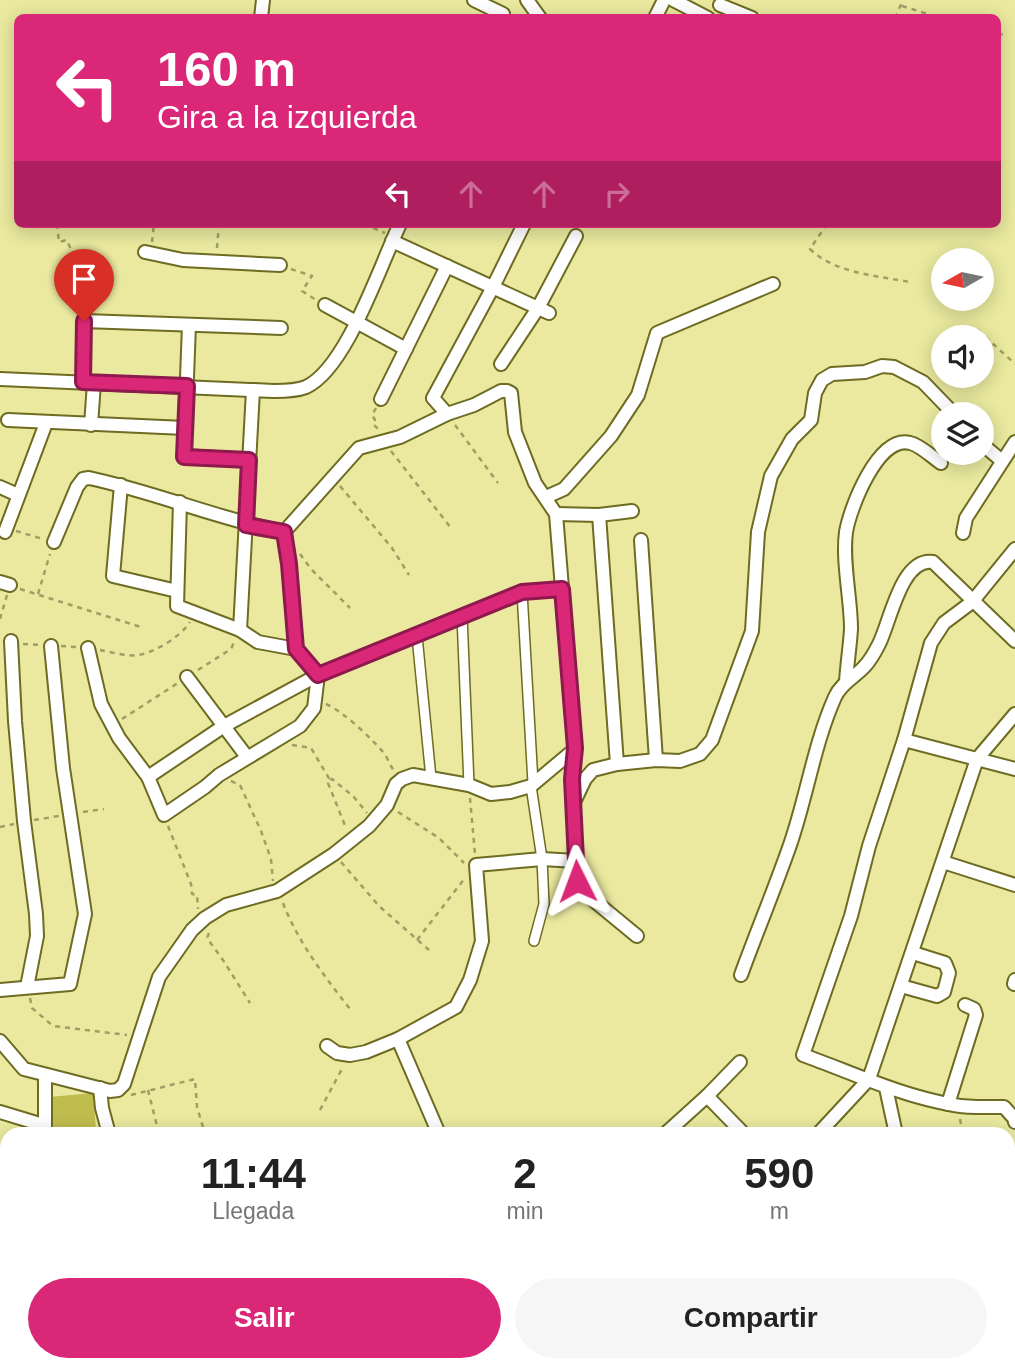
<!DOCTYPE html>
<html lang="es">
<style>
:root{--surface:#fff;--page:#f6f6f6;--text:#222;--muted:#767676;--accent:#db2777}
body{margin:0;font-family:Helvetica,sans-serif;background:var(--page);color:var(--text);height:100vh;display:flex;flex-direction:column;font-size:26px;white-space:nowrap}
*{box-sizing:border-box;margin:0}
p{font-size:23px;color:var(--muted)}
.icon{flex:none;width:38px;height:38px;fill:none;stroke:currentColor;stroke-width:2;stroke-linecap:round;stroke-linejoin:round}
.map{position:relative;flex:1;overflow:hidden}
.side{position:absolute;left:0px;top:1127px;width:1015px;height:245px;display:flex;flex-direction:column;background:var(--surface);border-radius:21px 21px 0 0;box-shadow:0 4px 18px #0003}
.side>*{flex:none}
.hud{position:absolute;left:14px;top:14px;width:987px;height:214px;border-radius:10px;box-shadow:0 4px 18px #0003;background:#db2777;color:#fff;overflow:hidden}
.needle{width:46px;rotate:261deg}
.controls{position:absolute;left:931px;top:248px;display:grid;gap:14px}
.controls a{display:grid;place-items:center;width:63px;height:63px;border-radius:50%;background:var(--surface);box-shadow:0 4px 18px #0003;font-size:35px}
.pin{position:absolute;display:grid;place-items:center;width:60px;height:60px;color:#fff;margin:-72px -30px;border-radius:50% 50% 50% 0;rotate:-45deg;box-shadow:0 0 7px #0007}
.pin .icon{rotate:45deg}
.me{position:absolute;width:77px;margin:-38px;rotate:357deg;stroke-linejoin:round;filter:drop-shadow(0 0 5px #0008)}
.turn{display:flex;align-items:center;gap:24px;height:147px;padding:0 28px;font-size:32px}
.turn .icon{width:91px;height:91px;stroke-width:2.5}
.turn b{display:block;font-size:49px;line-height:60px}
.lanes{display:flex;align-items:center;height:66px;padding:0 28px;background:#0003;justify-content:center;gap:35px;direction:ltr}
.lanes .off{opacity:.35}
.eta{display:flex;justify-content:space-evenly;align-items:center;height:119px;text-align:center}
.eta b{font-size:42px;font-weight:800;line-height:49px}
.action{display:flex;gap:14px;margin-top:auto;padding:14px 28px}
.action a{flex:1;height:80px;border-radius:42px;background:var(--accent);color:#fff;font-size:28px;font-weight:800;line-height:80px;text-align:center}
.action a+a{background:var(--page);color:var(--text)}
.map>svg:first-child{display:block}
</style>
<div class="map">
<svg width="1015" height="1372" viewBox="0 0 1015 1372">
<rect width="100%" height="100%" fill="#eae99f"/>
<!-- pitch -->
<path fill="#c0bd4f" d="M93 1093 96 1129 52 1133 49 1097Z"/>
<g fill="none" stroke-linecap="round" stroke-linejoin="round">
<!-- pedestrian casing -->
<g stroke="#6e6b22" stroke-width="12">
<g id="pedestrian">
<path d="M522 592 533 783"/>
<path d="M462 616 469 785"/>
<path d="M417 636 431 778"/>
<path d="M531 786 542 859 544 904 534 941"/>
</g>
</g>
<!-- minor casing -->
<g stroke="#6e6b22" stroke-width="16">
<g id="minor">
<path d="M474 0 503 14"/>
<path d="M527 0 540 18"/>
<path d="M673 0 708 18"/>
<path d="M720 5 752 18"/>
<path d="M261 18 263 0"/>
<path d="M655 18 664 0"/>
<path d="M392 241 549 313"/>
<path d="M145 252 183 260 280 265"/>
<path d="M325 305 406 349"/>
<path d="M189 325 184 456 249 460"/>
<path d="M501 364 538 308 576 236"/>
<path d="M0 379 274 391C284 391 296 391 306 387 347 368 380 265 400 224"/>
<path d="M83 382 84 321 281 328"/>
<path d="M381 399 447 266"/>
<path d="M447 414 433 398 493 287 524 224"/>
<path d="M8 420 185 428"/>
<path d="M91 425 94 383"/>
<path d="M982 444 1002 461"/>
<path d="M121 485 113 576 177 591"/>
<path d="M0 487 18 495"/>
<path d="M546 497 564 489 611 436 638 395 657 333 773 284"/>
<path d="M556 514 599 515 632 511"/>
<path d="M599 515 617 764"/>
<path d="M5 532 46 423"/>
<path d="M284 532 289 564 296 649"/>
<path d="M963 533 966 518 1015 442"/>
<path d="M641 540 656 760"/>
<path d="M54 542 77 487 83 479 89 478C155 492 218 519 284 532L359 448 400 437 447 414 474 405 501 391H507L511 393 515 432 535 483 556 514 575 749 572 779 577 881 586 894 637 936"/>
<path d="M1015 549 972 602 944 623 931 643 904 740 869 846 851 916 803 1055C853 1073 901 1096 954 1105 970 1108 987 1107 1004 1107L1014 1118 1015 1122"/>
<path d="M0 582 10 585"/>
<path d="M240 630 253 390"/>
<path d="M11 641 15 721 24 821 36 914 37 936 27 987"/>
<path d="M88 648 101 704 119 738 148 777 164 815 205 787 219 775 300 726 314 708 318 675 296 649 258 642 240 630 177 606 180 502"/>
<path d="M187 677 247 757"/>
<path d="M846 682C847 665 850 646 851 629 851 599 842 561 846 532 850 508 878 435 910 443 920 445 932 457 941 463"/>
<path d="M904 740 1015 769"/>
<path d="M148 777 224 726 318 675 522 592 562 589"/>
<path d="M575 800 585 779 593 770 617 764 656 760 680 761 700 754 712 740 752 631 758 532 771 476 792 439 811 420 815 393 822 380 832 374 865 372 882 366 894 367 923 382 955 415"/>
<path d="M943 862 1015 885"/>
<path d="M741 975C757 931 775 888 790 845 807 796 814 744 835 697 841 683 855 677 864 667 870 661 875 652 879 644 890 623 901 557 933 562L1015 641"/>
<path d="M1014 984 1015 980"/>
<path d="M901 986 937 996 944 992 949 973 945 963 913 953"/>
<path d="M0 990 70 984 85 914 63 768 51 646"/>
<path d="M398 1039 439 1134"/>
<path d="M0 1041 24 1069 110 1091 118 1090 124 1084 159 977 192 930 205 918 226 905 277 891 334 854 369 826 387 805 396 784 402 779 413 775 469 785 491 794 510 792 531 786 575 749"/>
<path d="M327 1046 337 1053 350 1055 366 1052 398 1039 456 1007 470 980 482 941 476 865 542 859 576 861"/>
<path d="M100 1088 102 1108 109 1134"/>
<path d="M886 1088 896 1134"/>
<path d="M707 1096 740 1062"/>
<path d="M948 1104 976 1015 974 1009 965 1005"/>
<path d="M0 1112 43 1125"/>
<path d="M45 1134V1075"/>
<path d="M665 1134 707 1096 744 1134"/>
<path d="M818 1134 869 1079 977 759 1015 714"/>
<path d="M0 1174 7 1172"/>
<path d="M1008 1228H1015"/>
<path d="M0 1272 7 1310"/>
<path d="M14 1365 15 1372"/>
<path d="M102 1365 103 1372"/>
<path d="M136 1372 137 1365"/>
<path d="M584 1372 595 1365"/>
<path d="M704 1372 711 1365"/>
<path d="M750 1372 755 1365"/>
</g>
</g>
<!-- path -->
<g stroke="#9f9e66" stroke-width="2.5" stroke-dasharray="5 5" stroke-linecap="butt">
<path d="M902 6 941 18"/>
<path d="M895 18 903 0"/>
<path d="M998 33 1004 35"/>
<path d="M57 224 59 242 67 240 79 269 86 271 84 311"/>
<path d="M364 224 385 233"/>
<path d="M827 224 810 249C834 273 878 276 910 282"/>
<path d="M943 224 951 226"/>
<path d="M152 242 154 224"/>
<path d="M217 248 219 224"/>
<path d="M291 269 312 276 302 291 316 300"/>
<path d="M978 330 1015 364"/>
<path d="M376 408 372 415 375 420 373 424 380 431"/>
<path d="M455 425 498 483"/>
<path d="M391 451 451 528"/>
<path d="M340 486 392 548 409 575"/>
<path d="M16 531 43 539"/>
<path d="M300 554 311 569 350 608"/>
<path d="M20 589 141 627"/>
<path d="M38 594 50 554"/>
<path d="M0 619 7 595"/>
<path d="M23 644 41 645"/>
<path d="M61 646 76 647"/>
<path d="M100 650C111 652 127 657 139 655 157 651 180 637 190 622"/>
<path d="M198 670 231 649 235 640"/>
<path d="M326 704C344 712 370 737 383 752 388 758 390 766 395 772"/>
<path d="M122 719 178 683"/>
<path d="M292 745 311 748 330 780 328 783 346 828"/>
<path d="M330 780 332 779 353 796 367 813"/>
<path d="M231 781 240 785 261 831 271 859 273 881"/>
<path d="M470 798 475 854"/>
<path d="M83 812 104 809"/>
<path d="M398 812 439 838 464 863"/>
<path d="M34 820 59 816"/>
<path d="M168 826 191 884 192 894 197 895 198 909"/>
<path d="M0 827 14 824"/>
<path d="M341 862 379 906 429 950"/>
<path d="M283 903C298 942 324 976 350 1009"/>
<path d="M209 933 207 938 223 960 250 1003"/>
<path d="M417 940 465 878"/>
<path d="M30 998 32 1008 53 1026 127 1035"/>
<path d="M148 1090 159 1134"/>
<path d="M131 1095 195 1079 197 1107 205 1134"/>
<path d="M320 1110 343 1067"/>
<path d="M960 1119 963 1134"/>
<path d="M467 1365V1372"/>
<path d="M528 1365 533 1372"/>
<path d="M249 1372 251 1365"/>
<path d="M324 1372 325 1365"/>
<path d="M398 1372 399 1365"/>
</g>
<!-- pedestrian -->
<use href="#pedestrian" stroke="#fff" stroke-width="9"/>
<!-- minor -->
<use href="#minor" stroke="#fff" stroke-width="12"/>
</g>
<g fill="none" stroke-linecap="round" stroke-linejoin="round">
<!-- route casing -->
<g stroke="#8e194d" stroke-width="18">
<path id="route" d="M84 321 83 382 187 386 184 457 249 460 246 525 284 532 289 564 296 649 318 675 522 592 562 589 575 748 572 779 577 881"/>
</g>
<!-- route -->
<use href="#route" stroke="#db2777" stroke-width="12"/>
</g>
</svg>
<div class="controls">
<a><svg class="needle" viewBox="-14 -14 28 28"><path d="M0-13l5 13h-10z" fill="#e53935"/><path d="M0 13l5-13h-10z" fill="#767676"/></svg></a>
<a><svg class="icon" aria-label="sound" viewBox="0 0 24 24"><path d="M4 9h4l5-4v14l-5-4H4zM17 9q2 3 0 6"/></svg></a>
<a><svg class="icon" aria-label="layers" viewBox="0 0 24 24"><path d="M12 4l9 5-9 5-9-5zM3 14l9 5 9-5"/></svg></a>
</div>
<div class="pin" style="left:84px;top:321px;background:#d93025"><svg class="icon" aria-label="arrive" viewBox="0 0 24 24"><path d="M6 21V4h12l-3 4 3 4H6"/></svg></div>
<svg class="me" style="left:577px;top:881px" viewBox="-20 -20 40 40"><path d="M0-17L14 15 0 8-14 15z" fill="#db2777" stroke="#fff" stroke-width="4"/></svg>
<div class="hud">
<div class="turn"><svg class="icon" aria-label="left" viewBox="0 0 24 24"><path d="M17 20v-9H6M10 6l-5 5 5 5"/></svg><div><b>160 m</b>Gira a la izquierda</div></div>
<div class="lanes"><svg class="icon" aria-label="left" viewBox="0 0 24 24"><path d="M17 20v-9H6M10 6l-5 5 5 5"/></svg><svg class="icon off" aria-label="ahead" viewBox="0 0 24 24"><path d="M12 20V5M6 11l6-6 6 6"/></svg><svg class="icon off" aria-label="ahead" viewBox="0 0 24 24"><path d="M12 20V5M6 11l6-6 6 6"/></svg><svg class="icon off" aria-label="right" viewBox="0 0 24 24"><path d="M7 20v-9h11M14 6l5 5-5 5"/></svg></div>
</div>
<section class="side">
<div class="eta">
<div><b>11:44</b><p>Llegada</p></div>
<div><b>2</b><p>min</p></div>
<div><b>590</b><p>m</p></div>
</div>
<div class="action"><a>Salir</a><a>Compartir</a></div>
</section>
</div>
